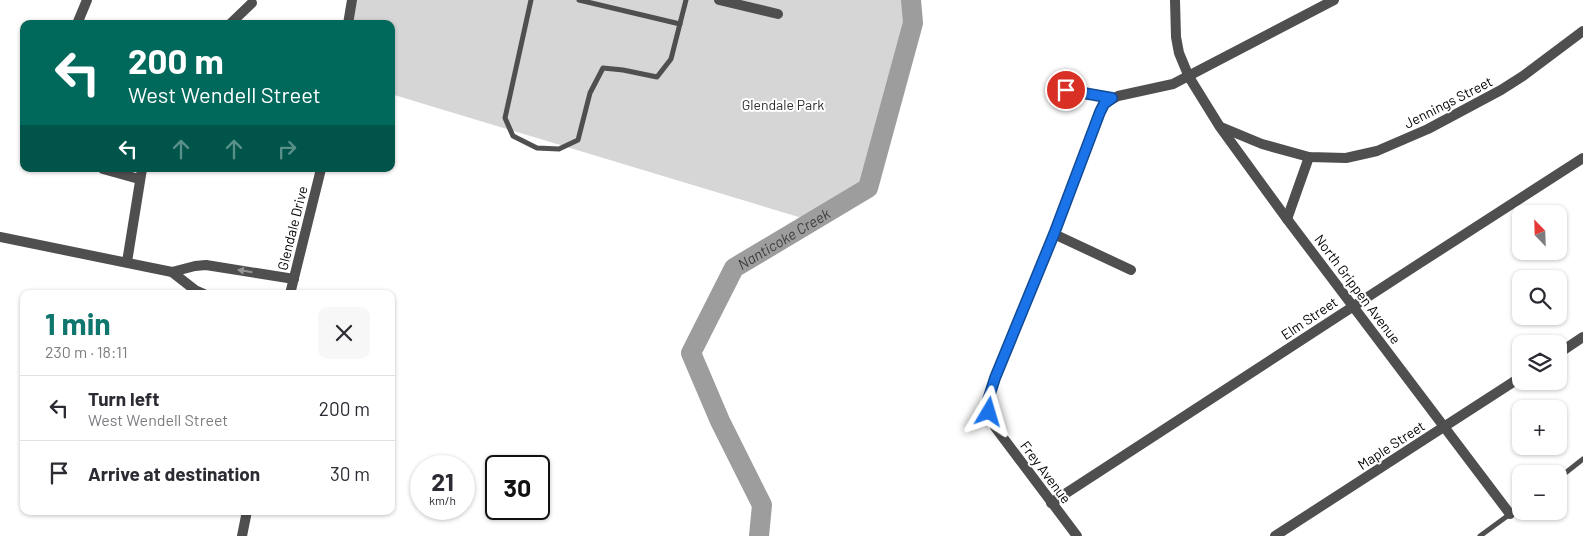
<!DOCTYPE html>
<meta charset="utf-8">
<style>
:root{--surface:#fff;--page:#f7f7f7;--text:#2b2b33;--muted:#7c7c81;--line:#e1e1e2;--accent:#0f766e}
body{margin:0;font-family:Barlow,sans-serif;background:var(--page);color:var(--text);height:100vh;display:flex;flex-direction:column;font-size:19px;white-space:nowrap}
*{box-sizing:border-box;margin:0}
p{font-size:16px;color:var(--muted)}
.icon{flex:none;width:28px;height:28px;fill:none;stroke:currentColor;stroke-width:2;stroke-linecap:round;stroke-linejoin:round}
.map{position:relative;flex:1;overflow:hidden}
.panel{position:absolute;left:20px;top:290px;width:375px;height:225px;display:flex;flex-direction:column;background:var(--surface);border-radius:10px;box-shadow:0 1px 4px #0004}
.panel>*{flex:none}
.top-card{position:absolute;left:20px;top:20px;width:375px;height:152px;border-radius:10px;box-shadow:0 1px 4px #0004;background:#00695c;color:#fff;overflow:hidden}
.needle{width:32px;rotate:337deg}
.fabs{position:absolute;left:1512px;top:205px;display:grid;gap:10px}
.fabs a{display:grid;place-items:center;width:55px;height:55px;border-radius:10px;background:var(--surface);box-shadow:0 1px 4px #0004;font-size:25px}
.speed{position:absolute;left:410px;top:455px;display:flex;gap:10px;font-size:25px;font-weight:700;text-align:center}
.speed>*{display:grid;place-content:center;width:65px;height:65px;border-radius:50%;background:var(--surface);box-shadow:0 1px 4px #0004;line-height:1}
.speed small{font-size:12px;font-weight:400}
.speed .limit{border:2px solid #111;border-radius:8px;background:#fff;color:#111}
.pin{position:absolute;display:grid;place-items:center;width:42px;height:42px;color:#fff;margin:-21px;border:2px solid #fff;border-radius:50%;box-shadow:0 1px 5px #0007}
.me{position:absolute;width:55px;margin:-28px;rotate:7deg;stroke-linejoin:round;filter:drop-shadow(0 0 4px #0008)}
.turn{display:flex;align-items:center;gap:18px;height:105px;padding:0 25px;font-size:22px}
.turn .icon{width:65px;height:65px;stroke-width:2.5}
.turn b{display:block;font-size:35px;line-height:42px}
.lanes{display:flex;align-items:center;height:48px;padding:0 25px;background:#0003;justify-content:center;gap:25px;direction:ltr}
.lanes .off{opacity:.35}
.round{display:grid;place-items:center;flex:none;width:52px;height:52px;border-radius:10px;background:var(--page)}
.summary{display:flex;align-items:center;justify-content:space-between;height:85px;padding:0 25px}
h1{font-size:30px;font-weight:700;line-height:38px;color:var(--accent)}
ul{padding:0;list-style:none}
li{display:flex;align-items:center;gap:15px;height:65px;padding:0 25px;border-top:1px solid var(--line)}
li div{flex:1}
li b{display:block;font-size:19px}
li em{font-style:normal}
.map>svg:first-child{display:block}
</style>
<div class="map">
<svg width="1583" height="536" viewBox="0 0 1583 536">
<rect width="100%" height="100%" fill="#fff"/>
<!-- green -->
<path fill="#d6d6d6" d="M354 0H911L913 23 868 188 812 221 391 94V24H349Z"/>
<g fill="none" stroke-linecap="round" stroke-linejoin="round">
<!-- river -->
<path stroke="#9d9d9d" stroke-width="20" id="s1" d="M759 536 762 505 720 421 691 353 734 268 868 188 913 23 911 0"/>
<!-- service -->
<g stroke="#4f4f4f" stroke-width="5">
<path d="M531 0 505 118 513 136 537 148 559 149 578 140 590 93 603 68 623 70 657 77 671 59 686 0"/>
<path d="M579 0 680 24"/>
<path d="M1559 478 1583 459"/>
<path d="M1480 536 1521 506"/>
</g>
<!-- minor -->
<g stroke="#4f4f4f" stroke-width="10">
<path d="M719 0 778 14"/>
<path d="M1175 0 1176 37 1179 53 1189 77 1220 127 1287 219 1510 514"/>
<path d="M77 24 87 0"/>
<path d="M230 24 252 3"/>
<path d="M1066 90 1112 98"/>
<path d="M1221 127 1262 144 1309 157 1346 158 1377 151 1428 129 1501 90 1523 76 1583 31"/>
<path d="M103 169 139 179"/>
<path d="M1287 219 1309 157"/>
<path d="M1054 234 1131 270"/>
<path d="M0 237 172 272"/>
<path d="M127 262 142 169"/>
<path d="M204 294 195 290 172 272 195 266 206 265 294 279"/>
<path d="M1559 353 1583 337"/>
<path d="M1051 503C1228 388 1405 272 1583 158"/>
<path d="M1077 536 995 427C987 406 988 399 995 378L1054 234 1100 111 1104 104 1118 96 1173 84 1334 0"/>
<path d="M1275 536 1521 377"/>
</g>
<!-- tertiary -->
<g stroke="#4f4f4f" stroke-width="10">
<path d="M348 24 352 0"/>
<path d="M290 294 321 169"/>
<path d="M242 536 247 511"/>
</g>
</g>
<!-- one-way arrows -->
<defs><path id="oneway-solid" d="M-6-.8H1V-3.2L6.5 0L1 3.2V.8H-6Z" transform="scale(1.25)"/></defs>
<use fill="#959595" href="#oneway-solid" transform="translate(245 271) rotate(-171)"/>
<g fill="none" stroke-linecap="round" stroke-linejoin="round">
<!-- route casing -->
<g stroke="#114b97" stroke-width="12">
<path id="route" d="M989 412 988 400 995 378 1054 234 1100 112 1104 104 1112 98 1066 90"/>
</g>
<!-- route -->
<use href="#route" stroke="#1a73e8" stroke-width="9"/>
</g>
<g text-anchor="middle" dominant-baseline="central" stroke-width="4" stroke-linejoin="round" paint-order="stroke">
<!-- street labels -->
<g font-size="14" fill="#000" stroke="#fff">
<text transform="translate(1448 102) rotate(-27)">Jennings Street</text>
<text transform="translate(292 228) rotate(-76)">Glendale Drive</text>
<text transform="translate(1358 289) rotate(53)">North Grippen Avenue</text>
<text transform="translate(1309 318) rotate(-34)">Elm Street</text>
<text transform="translate(1391 445) rotate(-33)">Maple Street</text>
<text transform="translate(1046 472) rotate(53)">Frey Avenue</text>
</g>
<!-- park labels -->
<g font-size="14" fill="#2d2d2d" stroke="#fff">
<text x="783" y="104">Glendale Park</text>
</g>
<!-- water labels -->
<g font-size="15" font-style="italic" fill="#3e3e3e" stroke="#fff">
<text stroke="none"><textPath href="#s1" startOffset="352">Nanticoke Creek</textPath></text>
</g>
</g>
</svg>
<div class="fabs">
<a><svg class="needle" viewBox="-14 -14 28 28"><path d="M0-13l5 13h-10z" fill="#e53935"/><path d="M0 13l5-13h-10z" fill="#7c7c81"/></svg></a>
<a><svg class="icon" aria-label="search" viewBox="0 0 24 24"><circle cx="10" cy="10" r="6"/><path d="M15 15l6 6"/></svg></a>
<a><svg class="icon" aria-label="layers" viewBox="0 0 24 24"><path d="M12 4l9 5-9 5-9-5zM3 14l9 5 9-5"/></svg></a>
<a>+</a>
<a>−</a>
</div>
<div class="speed"><div>21<small>km/h</small></div><div class="limit">30</div></div>
<div class="pin" style="left:1066px;top:90px;background:#d93025"><svg class="icon" aria-label="arrive" viewBox="0 0 24 24"><path d="M6 21V4h12l-3 4 3 4H6"/></svg></div>
<svg class="me" style="left:989px;top:412px" viewBox="-20 -20 40 40"><path d="M0-17L14 15 0 8-14 15z" fill="#1a73e8" stroke="#fff" stroke-width="4"/></svg>
<div class="top-card">
<div class="turn"><svg class="icon" aria-label="left" viewBox="0 0 24 24"><path d="M17 20v-9H6M10 6l-5 5 5 5"/></svg><div><b>200 m</b>West Wendell Street</div></div>
<div class="lanes"><svg class="icon" aria-label="left" viewBox="0 0 24 24"><path d="M17 20v-9H6M10 6l-5 5 5 5"/></svg><svg class="icon off" aria-label="ahead" viewBox="0 0 24 24"><path d="M12 20V5M6 11l6-6 6 6"/></svg><svg class="icon off" aria-label="ahead" viewBox="0 0 24 24"><path d="M12 20V5M6 11l6-6 6 6"/></svg><svg class="icon off" aria-label="right" viewBox="0 0 24 24"><path d="M7 20v-9h11M14 6l5 5-5 5"/></svg></div>
</div>
<section class="panel">
<div class="summary"><div><h1>1 min</h1><p>230 m · 18:11</p></div><a class="round"><svg class="icon" aria-label="close" viewBox="0 0 24 24"><path d="M6 6l12 12M18 6L6 18"/></svg></a></div>
<ul>
<li><svg class="icon" aria-label="left" viewBox="0 0 24 24"><path d="M17 20v-9H6M10 6l-5 5 5 5"/></svg><div><b>Turn left</b><p>West Wendell Street</p></div><em>200 m</em></li>
<li><svg class="icon" aria-label="arrive" viewBox="0 0 24 24"><path d="M6 21V4h12l-3 4 3 4H6"/></svg><div><b>Arrive at destination</b></div><em>30 m</em></li>
</ul>
</section>
</div>
